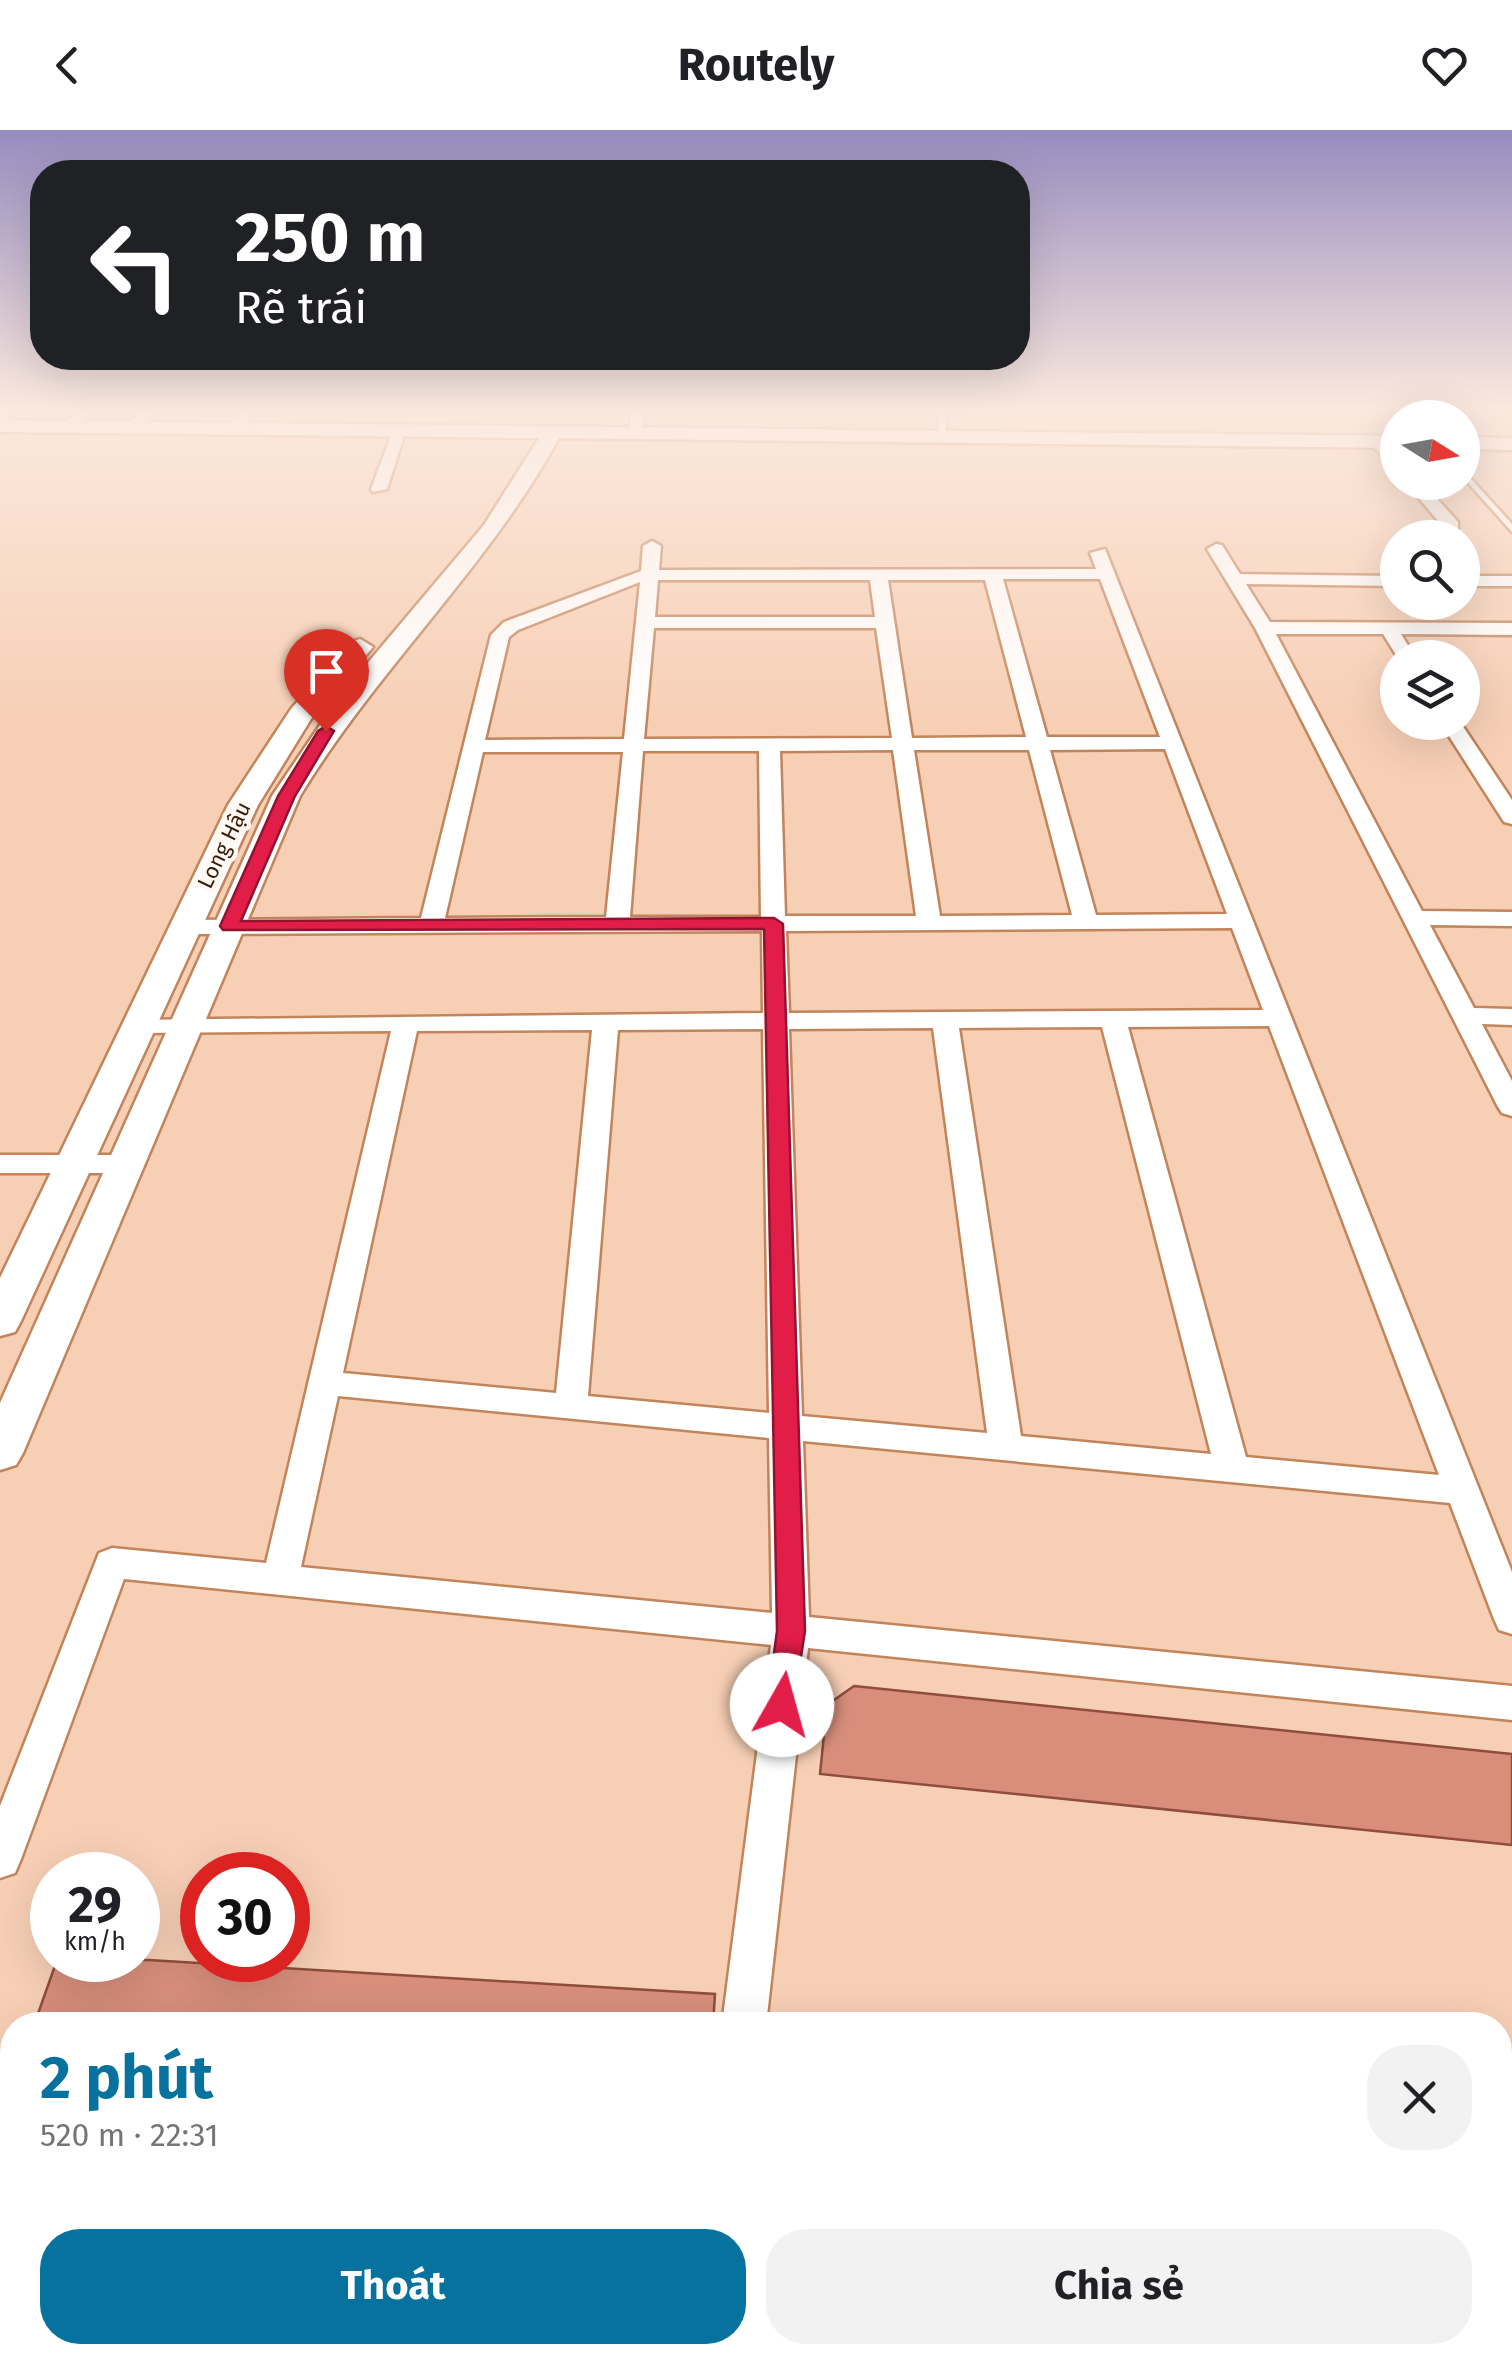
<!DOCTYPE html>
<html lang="vi">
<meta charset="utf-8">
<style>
:root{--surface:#fff;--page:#f2f2f2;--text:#202124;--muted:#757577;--accent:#07729e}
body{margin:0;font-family:"Fira Sans",sans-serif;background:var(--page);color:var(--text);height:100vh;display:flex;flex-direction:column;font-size:38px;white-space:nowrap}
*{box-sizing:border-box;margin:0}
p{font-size:32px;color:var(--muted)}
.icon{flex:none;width:55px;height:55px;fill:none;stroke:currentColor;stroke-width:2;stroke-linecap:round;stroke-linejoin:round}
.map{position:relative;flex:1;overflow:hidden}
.details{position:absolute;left:0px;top:1882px;width:1512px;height:352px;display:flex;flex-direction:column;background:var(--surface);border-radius:40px 40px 0 0;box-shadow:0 10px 40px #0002}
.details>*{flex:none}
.top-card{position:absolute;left:30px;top:30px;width:1000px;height:210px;border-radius:40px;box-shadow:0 10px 40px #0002;background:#202124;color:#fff;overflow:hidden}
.needle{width:65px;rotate:101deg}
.controls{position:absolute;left:1380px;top:270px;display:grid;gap:20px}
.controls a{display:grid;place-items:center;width:100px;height:100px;border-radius:50%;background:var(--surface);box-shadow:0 10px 40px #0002;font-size:50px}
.speed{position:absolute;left:30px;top:1722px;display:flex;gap:20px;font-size:50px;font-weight:700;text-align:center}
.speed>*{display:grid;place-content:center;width:130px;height:130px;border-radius:50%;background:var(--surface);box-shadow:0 10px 40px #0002;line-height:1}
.speed small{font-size:25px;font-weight:400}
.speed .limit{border:15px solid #d22;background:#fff;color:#111}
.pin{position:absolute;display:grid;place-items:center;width:85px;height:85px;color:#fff;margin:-102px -42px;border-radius:50% 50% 50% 0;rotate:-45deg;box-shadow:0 0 10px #0007}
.pin .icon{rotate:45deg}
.me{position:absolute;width:110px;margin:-55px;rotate:7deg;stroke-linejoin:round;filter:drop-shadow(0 0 8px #0008)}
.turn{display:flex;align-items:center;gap:35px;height:210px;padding:0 40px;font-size:45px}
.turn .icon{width:130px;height:130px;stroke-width:2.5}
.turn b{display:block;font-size:70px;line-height:85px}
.round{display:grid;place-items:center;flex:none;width:105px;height:105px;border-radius:40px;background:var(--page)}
.head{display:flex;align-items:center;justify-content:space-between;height:170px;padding:0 40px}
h1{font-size:60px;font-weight:700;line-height:75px;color:var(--accent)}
.cta{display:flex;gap:20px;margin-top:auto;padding:20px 40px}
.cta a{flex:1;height:115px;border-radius:40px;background:var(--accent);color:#fff;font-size:40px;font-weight:700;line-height:115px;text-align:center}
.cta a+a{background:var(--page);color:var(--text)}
header{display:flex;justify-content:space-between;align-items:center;height:130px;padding:0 40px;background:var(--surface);font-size:45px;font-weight:700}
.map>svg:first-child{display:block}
</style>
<header><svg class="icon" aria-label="back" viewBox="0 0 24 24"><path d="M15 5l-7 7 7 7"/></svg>Routely<svg class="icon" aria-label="heart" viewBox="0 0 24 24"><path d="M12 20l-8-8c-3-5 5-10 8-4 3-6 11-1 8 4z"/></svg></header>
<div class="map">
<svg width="1512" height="2233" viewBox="0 0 1512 2233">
<rect width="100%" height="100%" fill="#f7cfb5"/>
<!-- building -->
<g fill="#d88e7b" stroke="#904d3c" stroke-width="2.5">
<path d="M854 1556 1512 1624V1715L820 1644 827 1575Z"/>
<path d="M57 1830H149L715 1864 713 1895H34Z"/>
</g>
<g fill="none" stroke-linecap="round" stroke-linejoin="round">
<!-- lane casing -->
<g stroke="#c2845a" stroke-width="5">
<g id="lane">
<path d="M938 281H946V309L942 311 938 309Z"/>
<path d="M1462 339 1512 394V402L1462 346Z"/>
</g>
</g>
<!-- street casing -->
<g stroke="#c2845a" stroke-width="5">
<g id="street">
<path d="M18 281 0 293 1 281Z"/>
<path d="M76 281H92L74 300H64L62 297Z"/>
<path d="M141 281H157L137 301H127V295Z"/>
<path d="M240 281H255L236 303H226L224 300Z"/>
<path d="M631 281H645L641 308 629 305Z"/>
<path d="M393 300 405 303 387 359 373 362 371 359Z"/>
<path d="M1376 307 1398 326V341L1368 312Z"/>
<path d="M1405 352H1422L1458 392V400H1446Z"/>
<path d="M652 411 661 416 659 440 1096 439 1090 423 1105 419 1512 1442V1504L1499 1500 1494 1489 1450 1373 803 1311 809 1487 1512 1556V1590L808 1518 766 1895H722L771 1515 124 1449 21 1729 15 1743 0 1748V1676L99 1423 112 1418 266 1433 391 901 139 903 126 895 130 890 763 883 762 801 185 804 173 797 185 790 421 788 491 505 504 492 641 441 643 416ZM1003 449H1100L1160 607H1047ZM658 450H870L875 487H655ZM888 450H985L1026 607 912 608ZM640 452 624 609 485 610 509 507 518 500ZM654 498H876L892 608 644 609ZM1165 619 1227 784 1096 785 1050 620ZM893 620 916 786H785L780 621ZM914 620H1029L1072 785 940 786ZM643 621H759L761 787H630ZM483 622H623L606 787 445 788ZM1232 798 1263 880 789 883 786 801ZM1269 896 1439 1345 1246 1327 1128 897ZM1102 897 1211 1324 1021 1306 959 898ZM933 898 987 1303 802 1286 789 899ZM763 899 769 1283 588 1266 618 900ZM592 900 556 1263 343 1243 417 901ZM338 1266 769 1308 772 1483 301 1437Z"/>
<path d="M1216 414 1222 415 1240 444 1398 446V456L1246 454 1270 492 1512 493V505L1401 504 1416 528H1398L1383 504H1276L1422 781 1512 782V796L1430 795 1474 878 1512 879V895L1482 894 1512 951V986L1502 983 1498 977 1255 498 1207 419Z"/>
<rect x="1462" y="446" width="50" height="10"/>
<path d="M1440 592H1460L1512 670V694L1504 692Z"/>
<path d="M0 1025H125L135 1027 139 1034 135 1041 125 1043H0Z"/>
<rect x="1500" y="2078" width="12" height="48"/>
<path d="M1500 2200 1512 2207V2233H1469L1468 2222H1500Z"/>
<path d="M217 2222H267L265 2233H215Z"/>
<path d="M655 2222H705L702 2233H652Z"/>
<path d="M1048 2222H1098L1097 2233H1047Z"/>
</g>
</g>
<!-- secondary casing -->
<g stroke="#c2845a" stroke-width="5">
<g id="secondary">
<path d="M0 290 1398 306V318L559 308C487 439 377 539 300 666L23 1323 16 1335 0 1340V1273L272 666 339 567 484 395 539 308 0 302Z"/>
<path d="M1462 307 1512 308V320L1462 319Z"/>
<path d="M360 509 373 517 311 589 258 675 21 1191 15 1202 0 1206V1148L228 675 291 579 351 512Z"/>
</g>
</g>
<!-- lane -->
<use href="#lane" fill="#fff" fill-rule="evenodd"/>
<!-- street -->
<use href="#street" fill="#fff" fill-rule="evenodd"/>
<!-- secondary -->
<use href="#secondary" fill="#fff" fill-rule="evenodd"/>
</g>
<!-- sky -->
<linearGradient id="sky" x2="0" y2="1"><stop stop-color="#978cbf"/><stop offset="0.47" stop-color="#fbe9de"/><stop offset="1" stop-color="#fbe9de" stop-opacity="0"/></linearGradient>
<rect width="1512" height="594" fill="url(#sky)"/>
<!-- route -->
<path fill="#e11d48" stroke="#92132f" stroke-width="2.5" d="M326 596 334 601 295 666 241 791 774 788 783 794 805 1501 792 1584 782 1588 772 1584 767 1575 777 1501 764 799 223 800 220 796 278 666 318 601Z"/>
<g text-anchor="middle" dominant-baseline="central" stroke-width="9" stroke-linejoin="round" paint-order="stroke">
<!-- far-street labels -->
<g font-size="22" fill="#361e0c" stroke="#fff8f3">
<text transform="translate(224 715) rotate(-64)">Long Hậu</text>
</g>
</g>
</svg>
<div class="controls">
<a><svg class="needle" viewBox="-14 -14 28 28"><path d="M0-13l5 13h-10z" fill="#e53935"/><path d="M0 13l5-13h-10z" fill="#757577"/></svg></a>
<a><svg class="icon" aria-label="search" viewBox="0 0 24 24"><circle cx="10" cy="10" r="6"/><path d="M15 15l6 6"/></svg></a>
<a><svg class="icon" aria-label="layers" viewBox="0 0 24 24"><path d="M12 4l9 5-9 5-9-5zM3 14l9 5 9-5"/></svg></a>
</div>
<div class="speed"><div>29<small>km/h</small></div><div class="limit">30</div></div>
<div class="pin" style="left:326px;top:601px;background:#d93025"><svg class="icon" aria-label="arrive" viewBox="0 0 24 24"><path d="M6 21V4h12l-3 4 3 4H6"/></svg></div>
<svg class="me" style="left:782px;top:1575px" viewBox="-20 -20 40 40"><circle r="19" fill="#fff"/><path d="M0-13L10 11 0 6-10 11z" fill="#e11d48"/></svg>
<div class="top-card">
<div class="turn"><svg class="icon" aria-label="left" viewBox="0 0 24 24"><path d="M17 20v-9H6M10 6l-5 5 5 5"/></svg><div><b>250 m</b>Rẽ trái</div></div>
</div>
<section class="details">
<div class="head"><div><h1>2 phút</h1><p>520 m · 22:31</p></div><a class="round"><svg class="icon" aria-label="close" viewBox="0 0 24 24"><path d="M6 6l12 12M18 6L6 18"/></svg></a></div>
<div class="cta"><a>Thoát</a><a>Chia sẻ</a></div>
</section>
</div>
